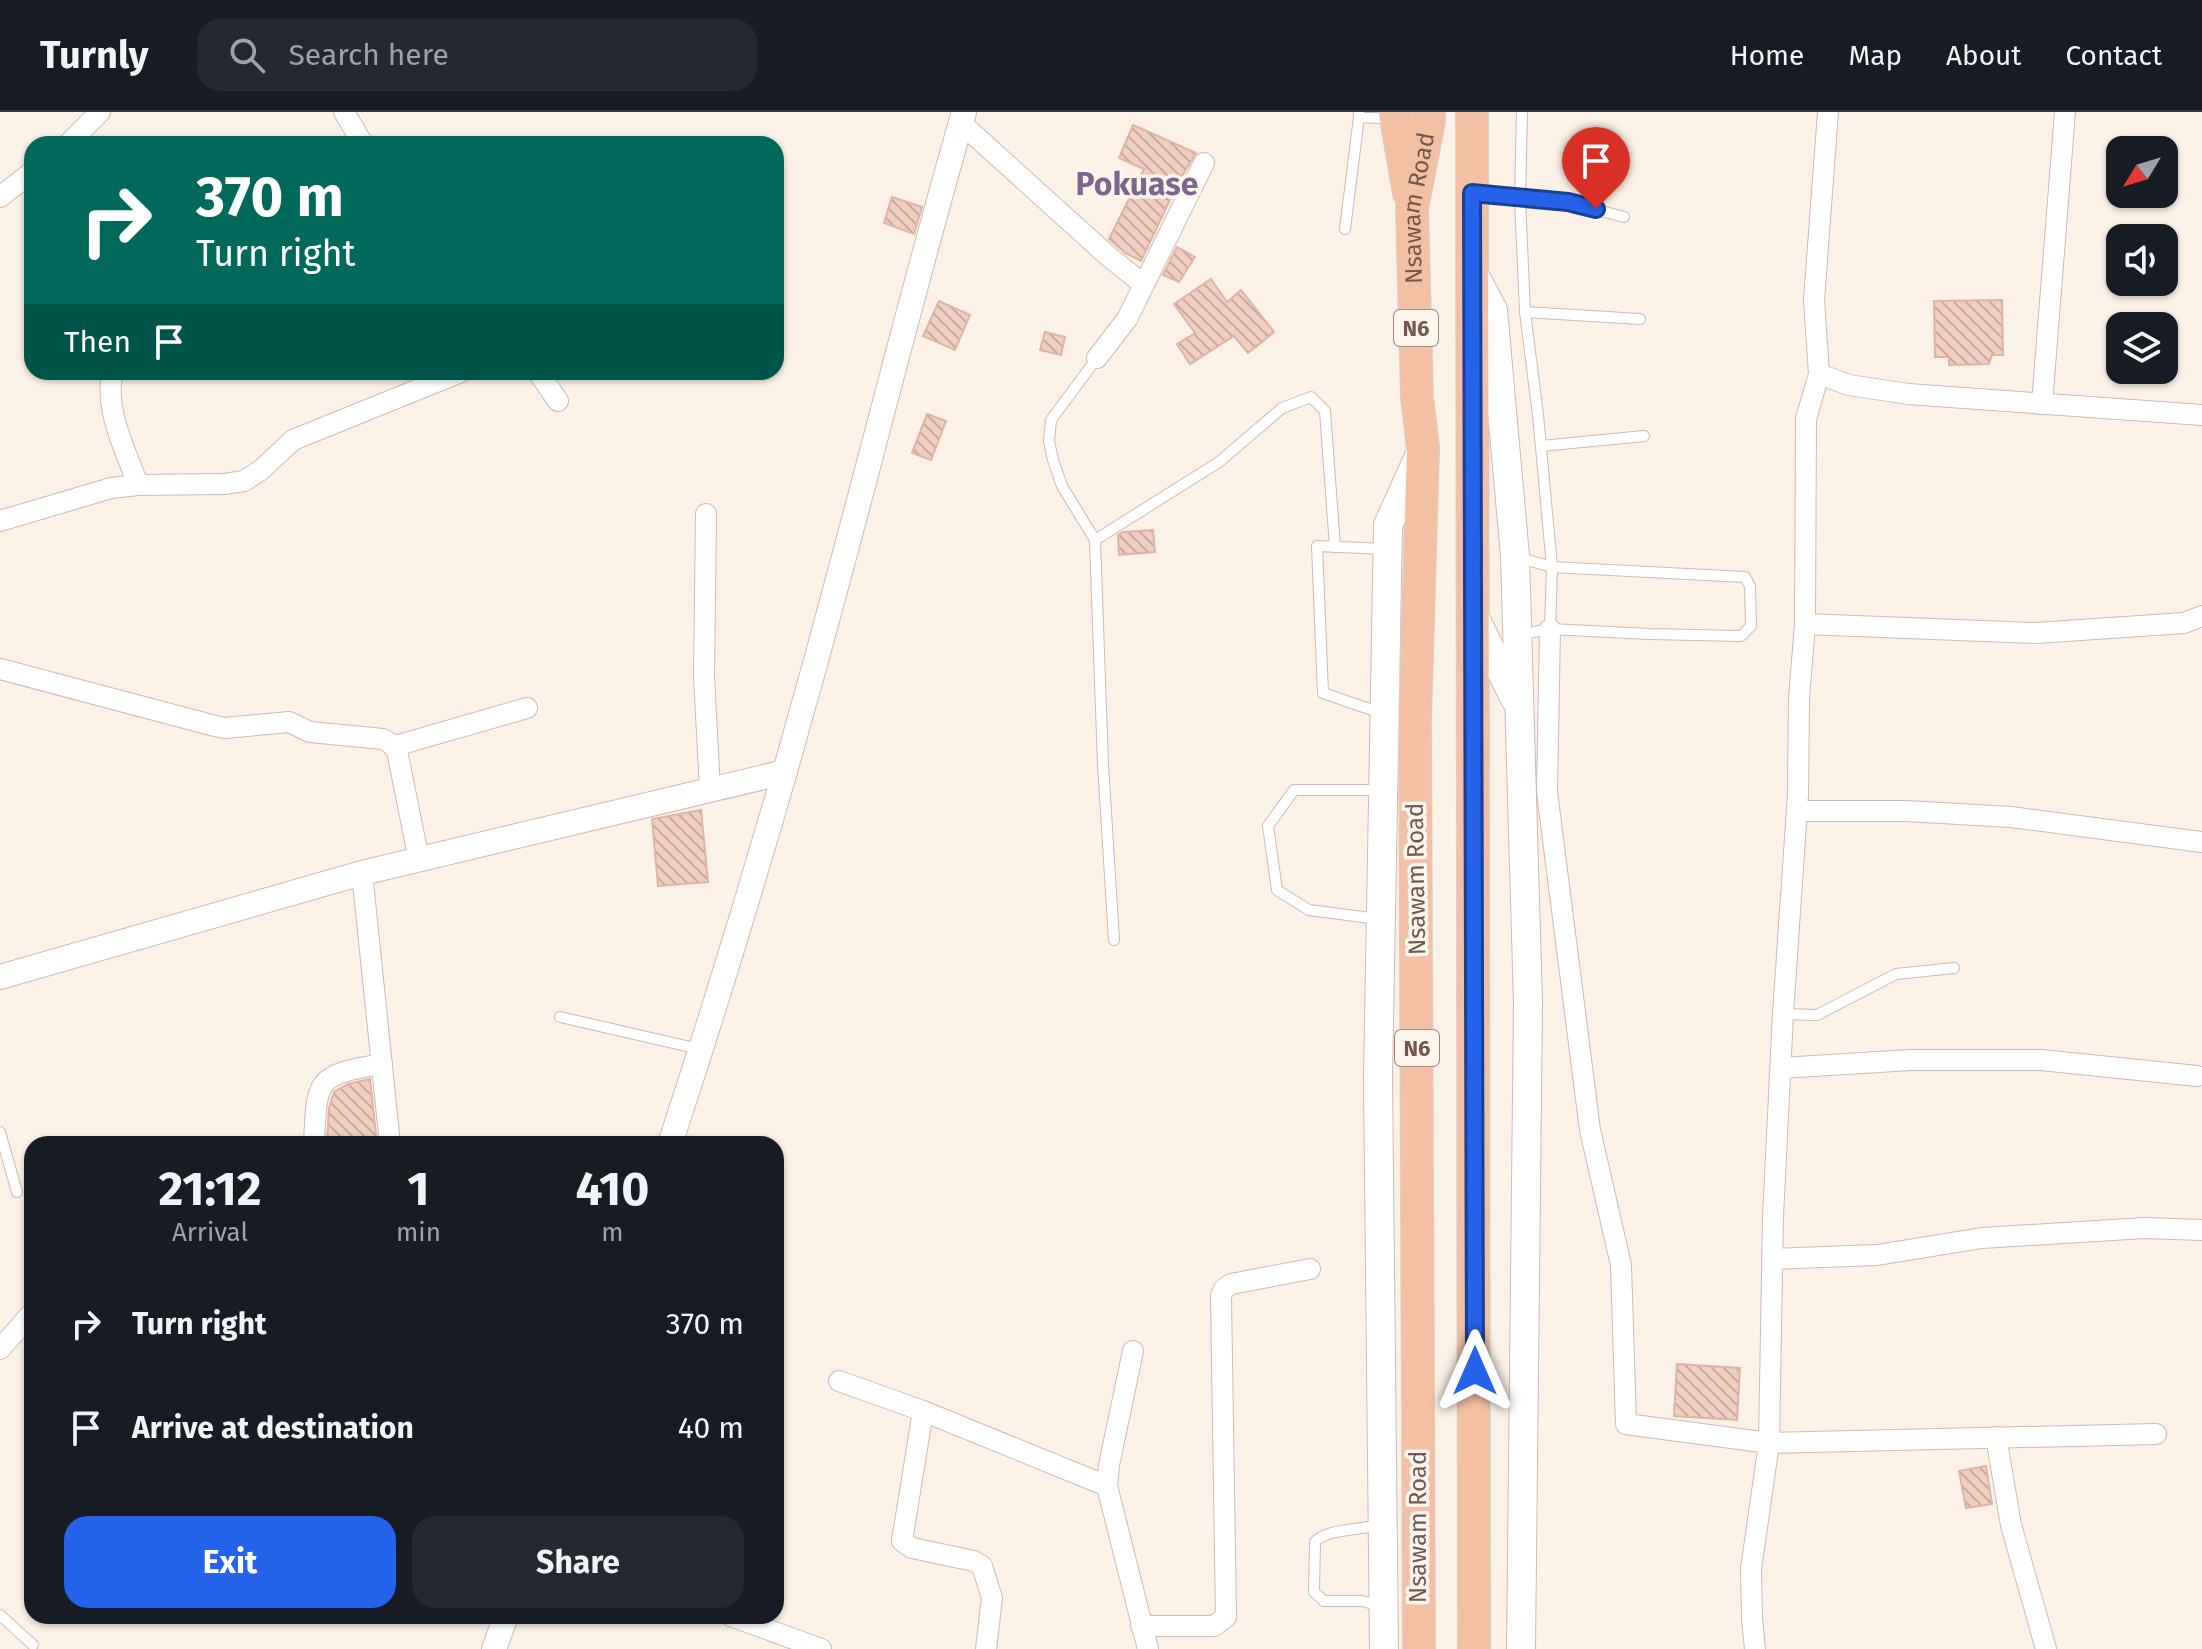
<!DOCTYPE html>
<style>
:root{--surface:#171b24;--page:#242831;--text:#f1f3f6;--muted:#9ea1a6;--line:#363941;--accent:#2563eb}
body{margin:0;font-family:"Fira Sans",sans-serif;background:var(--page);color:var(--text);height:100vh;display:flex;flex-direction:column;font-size:30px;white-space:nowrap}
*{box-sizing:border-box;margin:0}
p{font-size:26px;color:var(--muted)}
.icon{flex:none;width:44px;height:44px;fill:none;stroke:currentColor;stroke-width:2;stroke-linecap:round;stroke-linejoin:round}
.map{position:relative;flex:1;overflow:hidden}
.details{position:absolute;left:24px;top:1024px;width:760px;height:488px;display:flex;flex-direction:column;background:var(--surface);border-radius:24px;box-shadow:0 2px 6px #0004}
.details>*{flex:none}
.top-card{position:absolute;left:24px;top:24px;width:760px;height:244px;border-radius:24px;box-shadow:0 2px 6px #0004;background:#00695c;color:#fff;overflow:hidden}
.needle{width:52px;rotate:232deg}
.controls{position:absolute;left:2106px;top:24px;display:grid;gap:16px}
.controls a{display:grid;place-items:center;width:72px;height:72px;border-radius:16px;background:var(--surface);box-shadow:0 2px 6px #0004;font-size:40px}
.pin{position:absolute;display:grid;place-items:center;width:68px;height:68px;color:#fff;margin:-82px -34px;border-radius:50% 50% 50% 0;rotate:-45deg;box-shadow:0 0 8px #0007}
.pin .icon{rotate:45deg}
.me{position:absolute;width:88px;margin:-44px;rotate:0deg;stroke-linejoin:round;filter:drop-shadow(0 0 6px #0008)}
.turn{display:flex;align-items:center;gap:28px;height:168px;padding:0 40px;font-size:36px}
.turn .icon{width:104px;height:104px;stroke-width:2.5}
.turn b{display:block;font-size:56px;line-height:68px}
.then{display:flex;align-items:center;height:76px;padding:0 40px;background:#0003;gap:16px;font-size:30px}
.eta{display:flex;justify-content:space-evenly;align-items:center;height:136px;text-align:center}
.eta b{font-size:48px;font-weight:700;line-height:56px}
.primary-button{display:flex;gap:16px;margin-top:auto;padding:16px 40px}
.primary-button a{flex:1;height:92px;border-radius:24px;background:var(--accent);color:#fff;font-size:32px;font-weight:700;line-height:92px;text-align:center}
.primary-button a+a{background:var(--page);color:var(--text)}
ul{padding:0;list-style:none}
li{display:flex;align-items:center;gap:24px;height:104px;padding:0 40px}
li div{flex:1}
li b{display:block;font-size:30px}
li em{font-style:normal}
header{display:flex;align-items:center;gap:48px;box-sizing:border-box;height:112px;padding:0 40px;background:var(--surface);border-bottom:2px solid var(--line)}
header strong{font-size:38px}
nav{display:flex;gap:44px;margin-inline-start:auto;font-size:28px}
.search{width:560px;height:72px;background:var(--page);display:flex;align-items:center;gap:20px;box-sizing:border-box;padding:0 28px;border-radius:24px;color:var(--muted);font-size:30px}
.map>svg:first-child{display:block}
</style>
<header>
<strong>Turnly</strong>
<div class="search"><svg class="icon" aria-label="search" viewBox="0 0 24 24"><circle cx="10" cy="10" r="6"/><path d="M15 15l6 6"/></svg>Search here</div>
<nav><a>Home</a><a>Map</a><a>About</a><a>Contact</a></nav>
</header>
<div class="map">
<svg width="2202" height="1537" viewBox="0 0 2202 1537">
<defs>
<pattern id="building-back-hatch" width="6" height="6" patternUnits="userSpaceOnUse" patternTransform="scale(2)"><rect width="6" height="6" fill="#efcfc0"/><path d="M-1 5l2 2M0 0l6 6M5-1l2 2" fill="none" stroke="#c6ab9e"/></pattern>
</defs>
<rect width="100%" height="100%" fill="#fbf1e7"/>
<!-- building -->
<g fill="url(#building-back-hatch)" stroke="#e0b4a2" stroke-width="2">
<path d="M1133 13 1196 41 1178 71 1141 149 1125 141 1109 127 1144 57 1119 46Z"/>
<path d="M892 85 922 95 914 122 884 111Z"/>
<path d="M1177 135 1195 145 1179 170 1163 163Z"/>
<path d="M1211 167 1227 190 1241 178 1274 220 1248 241 1234 224 1190 252 1177 232 1195 221 1174 192Z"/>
<path d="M2002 188 2003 243H1992L1989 252 1949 253V245H1935L1934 189Z"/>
<path d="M939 189 970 203 955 238 923 224Z"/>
<path d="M1045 220 1065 225 1061 243 1040 238Z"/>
<path d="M927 302 946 309 931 348 912 341Z"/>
<path d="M1153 418 1155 440 1119 443 1118 423 1123 420Z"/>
<path d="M701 698 708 770 658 774 652 707Z"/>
<path d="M370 967 377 1032H327L329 996 334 980 348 972Z"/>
<path d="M1677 1252 1740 1256 1737 1308 1674 1304Z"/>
<path d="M1986 1354 1992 1392 1966 1396 1959 1359Z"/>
</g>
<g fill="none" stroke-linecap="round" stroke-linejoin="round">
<!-- service casing -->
<g stroke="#cebbb1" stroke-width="12">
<g id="service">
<path d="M1359 0V5L1393 7"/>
<path d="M1522 0 1520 87 1525 200 1538 303 1552 455 1550 517"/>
<path d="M1476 81 1568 90 1624 105"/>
<path d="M1345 117 1359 5"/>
<path d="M1525 200 1640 207"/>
<path d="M1097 246 1051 308 1049 329 1053 348 1062 374 1095 428 1103 653 1114 828"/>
<path d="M1541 334 1644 324"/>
<path d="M1095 428 1219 350 1282 296 1311 285 1325 299 1335 435"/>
<path d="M1517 445 1552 455 1745 465 1750 474 1751 514 1741 524 1649 522 1550 517 1518 523"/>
<path d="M1381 601 1323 581 1317 434 1386 437"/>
<path d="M1378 807 1309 798 1277 778 1268 714 1294 678H1381"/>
<path d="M1783 902 1817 903 1896 862 1954 856"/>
<path d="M560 905 699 937"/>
<path d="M0 1020 17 1080"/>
<path d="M1381 1494 1362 1489H1324L1314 1480 1315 1430C1327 1416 1361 1419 1381 1412"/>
<path d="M0 1503 33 1533"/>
</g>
</g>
<!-- minor casing -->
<g stroke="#cebbb1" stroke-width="22">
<g id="minor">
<path d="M344 0 363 32"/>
<path d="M961 11 1108 144 1143 172"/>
<path d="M68 32 100 0"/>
<path d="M0 85 32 60"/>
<path d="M1097 246 1127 207 1204 51"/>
<path d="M113 260C103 296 126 339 138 373"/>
<path d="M538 260 558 289"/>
<path d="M1819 262 1849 273 1908 282 2202 303"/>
<path d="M2042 292 2065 0"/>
<path d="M706 402 704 565 710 677"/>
<path d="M0 409 111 376 138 373 224 372 244 369 261 358 293 328 461 260"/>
<path d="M1805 512 2036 521 2184 511 2202 504"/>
<path d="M1550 517 1547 680 1590 1018 1621 1153 1626 1312 1769 1331 2156 1322"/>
<path d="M0 557 215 614 225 616 289 610 310 620 383 627 390 631 397 639 419 748"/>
<path d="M395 634 527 596"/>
<path d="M1797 699H1906L2011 705 2202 730"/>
<path d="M362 761 390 1032"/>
<path d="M1781 956 1911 948H2041L2197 964"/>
<path d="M314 1032C317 967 315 963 382 952"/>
<path d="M1772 1147 1877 1143 1982 1126 2145 1116 2202 1118"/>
<path d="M0 1237 32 1201"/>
<path d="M1133 1239 1109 1353 1107 1374 1148 1537"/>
<path d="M839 1269 923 1299 1107 1374"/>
<path d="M923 1299 902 1429 912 1436 974 1449 982 1454 992 1486 986 1537"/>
<path d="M1996 1325 2011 1413 2046 1537"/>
<path d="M731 1504 821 1537"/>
<path d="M1141 1514H1214L1226 1505 1221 1184 1224 1177 1231 1172 1310 1157"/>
<path d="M1755 1537 1752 1506 1751 1457 1769 1331 1773 1105 1783 902 1798 682 1799 586 1805 512 1806 307 1819 262 1814 188 1828 0"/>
</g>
</g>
<!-- tertiary casing -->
<g stroke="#cebbb1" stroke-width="26">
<g id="tertiary">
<path d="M0 865 362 761 785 660"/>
<path d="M670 1032C734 838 792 642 844 445 884 296 921 148 964 0"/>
<path d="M494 1537 506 1504"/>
</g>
</g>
<!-- secondary casing -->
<g stroke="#d1baae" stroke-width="30">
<g id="secondary">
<path d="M1474 162 1493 198 1515 444 1528 891 1521 1537"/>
<path d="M1474 504 1515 587"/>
<path d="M1384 1537 1378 966 1388 413 1421 340"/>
</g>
</g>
<!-- trunk casing -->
<g stroke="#d8d0cd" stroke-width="34">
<g id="trunk">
<path d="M1395 0 1409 81"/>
<path d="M1472 0 1474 1537"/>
<path id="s1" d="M1419 1537 1415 608 1423 336 1417 285 1412 96 1429 9V0"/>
</g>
</g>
<!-- service -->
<use href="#service" stroke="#fff" stroke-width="10"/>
<!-- minor -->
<use href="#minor" stroke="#fff" stroke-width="20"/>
<!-- tertiary -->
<use href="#tertiary" stroke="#fff" stroke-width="24"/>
<!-- secondary -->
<use href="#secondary" stroke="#fff" stroke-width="28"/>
<!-- trunk -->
<use href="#trunk" stroke="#f3c0a3" stroke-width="32"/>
</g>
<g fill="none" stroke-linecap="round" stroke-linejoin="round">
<!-- route casing -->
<g stroke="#184099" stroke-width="20">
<path id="route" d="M1475 1259 1472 81 1568 90 1596 97"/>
</g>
<!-- route -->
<use href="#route" stroke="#2563eb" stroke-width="14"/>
</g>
<g text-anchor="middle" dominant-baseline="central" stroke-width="7" stroke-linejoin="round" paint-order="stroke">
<!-- shield labels -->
<g fill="#fef6ed" stroke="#9d877d" stroke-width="2">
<rect x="1394" y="198" width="44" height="36" rx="6"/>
<rect x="1395" y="918" width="44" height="36" rx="6"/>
</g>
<g font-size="22" font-weight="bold" fill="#73574d">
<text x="1416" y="216">N6</text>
<text x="1417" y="936">N6</text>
</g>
<!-- street labels -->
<g font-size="24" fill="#73574d" stroke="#fef6ed">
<text stroke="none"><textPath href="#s1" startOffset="1442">Nsawam Road</textPath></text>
<text transform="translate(1416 767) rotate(-91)">Nsawam Road</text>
<text transform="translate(1418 1415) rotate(-90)">Nsawam Road</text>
</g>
<!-- district labels -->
<g font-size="32" font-weight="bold" fill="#7d658f" stroke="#fef6ed">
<text x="1137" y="72">Pokuase</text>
</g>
</g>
</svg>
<div class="controls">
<a><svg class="needle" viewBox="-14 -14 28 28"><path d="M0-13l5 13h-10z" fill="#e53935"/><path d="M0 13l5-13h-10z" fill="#9ea1a6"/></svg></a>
<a><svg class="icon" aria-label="sound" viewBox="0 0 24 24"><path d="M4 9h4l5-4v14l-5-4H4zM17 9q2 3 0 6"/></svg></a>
<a><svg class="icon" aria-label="layers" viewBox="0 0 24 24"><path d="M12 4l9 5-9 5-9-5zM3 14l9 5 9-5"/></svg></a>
</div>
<div class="pin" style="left:1596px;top:97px;background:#d93025"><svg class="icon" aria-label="arrive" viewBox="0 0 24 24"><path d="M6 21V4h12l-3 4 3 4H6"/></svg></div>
<svg class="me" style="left:1475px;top:1259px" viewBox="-20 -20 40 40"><path d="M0-17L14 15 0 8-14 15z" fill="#2563eb" stroke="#fff" stroke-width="4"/></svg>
<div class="top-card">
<div class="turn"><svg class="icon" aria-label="right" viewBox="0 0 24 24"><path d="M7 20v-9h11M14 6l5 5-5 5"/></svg><div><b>370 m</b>Turn right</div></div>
<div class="then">Then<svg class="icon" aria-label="arrive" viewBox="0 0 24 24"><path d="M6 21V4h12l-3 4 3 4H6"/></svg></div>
</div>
<section class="details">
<div class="eta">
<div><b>21:12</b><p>Arrival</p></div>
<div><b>1</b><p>min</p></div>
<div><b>410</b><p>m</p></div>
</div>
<ul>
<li><svg class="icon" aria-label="right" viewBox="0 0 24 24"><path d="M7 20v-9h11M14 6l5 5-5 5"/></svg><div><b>Turn right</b></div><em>370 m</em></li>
<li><svg class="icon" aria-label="arrive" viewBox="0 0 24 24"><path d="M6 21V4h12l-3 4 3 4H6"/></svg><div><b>Arrive at destination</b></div><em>40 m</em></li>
</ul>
<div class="primary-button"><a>Exit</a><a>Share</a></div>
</section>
</div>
